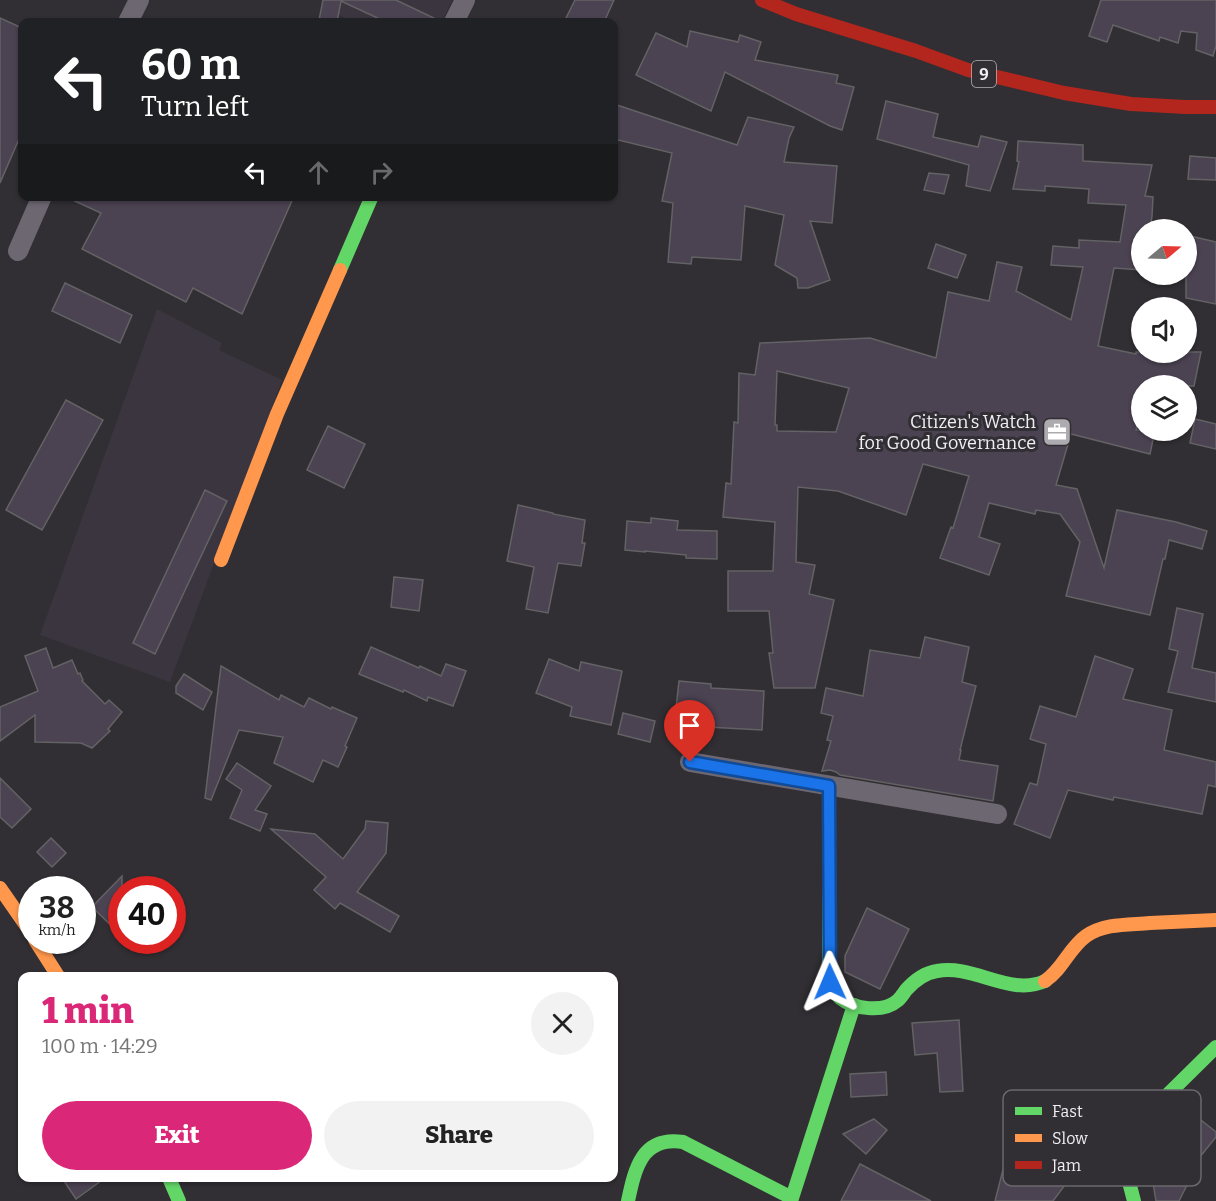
<!DOCTYPE html>
<meta charset="utf-8">
<style>
:root{--surface:#fff;--page:#f2f2f2;--text:#222;--muted:#767676;--accent:#db2777}
body{margin:0;font-family:Bitter,serif;background:var(--page);color:var(--text);height:100vh;display:flex;flex-direction:column;font-size:22px;white-space:nowrap}
*{box-sizing:border-box;margin:0}
p{font-size:20px;color:var(--muted)}
.icon{flex:none;width:33px;height:33px;fill:none;stroke:currentColor;stroke-width:2;stroke-linecap:round;stroke-linejoin:round}
.map{position:relative;flex:1;overflow:hidden}
.side{position:absolute;left:18px;top:972px;width:600px;height:210px;display:flex;flex-direction:column;background:var(--surface);border-radius:12px;box-shadow:0 2px 4px #0004}
.side>*{flex:none}
.hud{position:absolute;left:18px;top:18px;width:600px;height:183px;border-radius:12px;box-shadow:0 2px 4px #0004;background:#202124;color:#fff;overflow:hidden}
.needle{width:39px;rotate:71deg}
.fabs{position:absolute;left:1131px;top:219px;display:grid;gap:12px}
.fabs a{display:grid;place-items:center;width:66px;height:66px;border-radius:50%;background:var(--surface);box-shadow:0 2px 4px #0004;font-size:30px}
.speed{position:absolute;left:18px;top:876px;display:flex;gap:12px;font-size:30px;font-weight:700;text-align:center}
.speed>*{display:grid;place-content:center;width:78px;height:78px;border-radius:50%;background:var(--surface);box-shadow:0 2px 4px #0004;line-height:1}
.speed small{font-size:15px;font-weight:400}
.speed .limit{border:9px solid #d22;background:#fff;color:#111}
.pin{position:absolute;display:grid;place-items:center;width:51px;height:51px;color:#fff;margin:-62px -26px;border-radius:50% 50% 50% 0;rotate:-45deg;box-shadow:0 0 6px #0007}
.pin .icon{rotate:45deg}
.me{position:absolute;width:66px;margin:-33px;rotate:359deg;stroke-linejoin:round;filter:drop-shadow(0 0 4px #0008)}
.turn{display:flex;align-items:center;gap:21px;height:126px;padding:0 24px;font-size:27px}
.turn .icon{width:78px;height:78px;stroke-width:2.5}
.turn b{display:block;font-size:42px;line-height:51px}
.lanes{display:flex;align-items:center;height:57px;padding:0 24px;background:#0003;justify-content:center;gap:30px;direction:ltr}
.lanes .off{opacity:.35}
.round{display:grid;place-items:center;flex:none;width:63px;height:63px;border-radius:32px;background:var(--page)}
.head{display:flex;align-items:center;justify-content:space-between;height:102px;padding:0 24px}
h1{font-size:36px;font-weight:800;line-height:45px;color:var(--accent)}
.primary-button{display:flex;gap:12px;margin-top:auto;padding:12px 24px}
.primary-button a{flex:1;height:69px;border-radius:36px;background:var(--accent);color:#fff;font-size:24px;font-weight:800;line-height:69px;text-align:center}
.primary-button a+a{background:var(--page);color:var(--text)}
.map>svg:first-child{display:block}
</style>
<div class="map">
<svg width="1216" height="1201" viewBox="0 0 1216 1201">
<rect width="100%" height="100%" fill="#312f33"/>
<!-- built -->
<g fill="#3b3540">
<path d="M343 0H452L442 22H354L336 14Z"/>
<path d="M157 309 222 343 219 350 282 380 170 682 40 635Z"/>
</g>
<!-- building -->
<g fill="#4b4252" stroke="#636264" stroke-width="1.5" fill-rule="evenodd">
<path d="M323 0H396L442 22H386L341 1 337 22H335L319 20Z"/>
<path d="M575 0H614L604 22H564Z"/>
<path d="M1101 0H1216V46L1213 56 1196 50 1197 33 1181 31 1178 43 1160 37 1159 41 1113 25 1107 42 1089 36Z"/>
<path d="M0 18 22 28V132L0 183Z"/>
<path d="M690 31 738 42 740 35 761 42 755 60 838 75 836 83 854 87 842 130 830 126 725 72 711 111 636 75 656 33 687 47Z"/>
<path d="M886 101 938 114 933 137 978 147 981 136 1007 142 990 191 966 186 969 165 877 139Z"/>
<path d="M614 104 737 145 748 117 794 127 789 138 784 162 837 166 832 223 810 221 830 280 808 288H798L797 278 775 265 784 215 745 206 741 260 692 257 691 264 668 262 673 203 662 201 672 153 614 139Z"/>
<path d="M1018 141 1083 145V161L1152 165 1145 196 1153 197 1152 216 1150 230H1142V270L1114 268 1098 346 1136 354V352H1201L1194 386H1142V407L1136 430H1155L1150 454 1071 434 1056 485 1077 489 1104 568 1117 510 1176 522 1207 531 1202 549 1169 540 1165 559H1163L1150 615 1066 596 1080 542 1060 514 1036 510 1035 514 989 503 979 537 1000 544 989 575 940 558 951 527 953 528 969 476 923 464 906 515 838 491 798 487 796 562 815 565 809 594 834 600 815 688H774L769 653H773L769 611H728V571H773L775 522 723 517 726 483 731 484 734 422 738 423 739 373 755 375 760 343 870 338 936 358 948 292 989 301 997 262 1022 267 1016 291 1071 320 1083 267 1051 265 1053 246 1079 248V240L1120 242 1126 205 1088 203 1089 189 1045 186V191L1013 189 1019 162 1017 161ZM777 371 849 388 836 432 777 431V425H775Z"/>
<path d="M1190 156 1216 158V180L1188 179Z"/>
<path d="M929 173 949 175 944 194 924 190Z"/>
<path d="M64 196H294L242 314 193 288 186 302 82 249 101 213Z"/>
<path d="M1186 235 1216 242V304L1186 298Z"/>
<path d="M936 244 966 255 957 278 928 268Z"/>
<path d="M65 283 132 315 120 343 52 311Z"/>
<path d="M66 400 103 420 42 530 6 510Z"/>
<path d="M1195 419 1216 424V449L1190 443Z"/>
<path d="M328 426 365 444 344 488 307 470Z"/>
<path d="M205 490 227 501 155 654 133 643Z"/>
<path d="M518 505 553 513V514L585 520 582 543H585L581 566 558 563 548 613 526 609 534 567 507 561Z"/>
<path d="M651 518 678 521 677 530 717 531V559L686 558V555L645 551V552L625 550 627 521 651 523Z"/>
<path d="M394 577 423 580 419 611 391 607Z"/>
<path d="M1177 608 1203 614 1192 668 1216 673V702L1168 692 1178 651 1169 649Z"/>
<path d="M925 637 969 647 962 682 976 686 960 750H961L959 760 998 766 993 801 840 775 836 772 830 770 822 771 831 741 827 740 833 716 821 713 826 688 863 696 870 650 920 658Z"/>
<path d="M371 647 419 668 420 666 441 676 446 664 466 671 453 706 428 697 427 701 404 690 403 692 359 674Z"/>
<path d="M46 648 53 668 72 660 78 674 80 673 83 680 82 681 105 704 109 700 122 712 108 729 110 731 92 748 81 743 35 742V715L0 741V707L38 691 25 656Z"/>
<path d="M1095 656 1133 669 1123 699 1172 710 1164 750 1216 762V787L1208 785 1202 814 1114 797 1113 800 1068 790 1050 838 1014 824 1030 783 1037 785 1046 744 1030 739 1040 706 1076 717Z"/>
<path d="M549 659 579 671 581 662 622 671 611 725 570 716 572 707 536 693Z"/>
<path d="M221 666 279 700 281 695 304 707 309 698 331 709 332 707 357 718 345 746 347 747 338 767 323 760 313 782 274 763 283 737 239 730 211 800 205 798Z"/>
<path d="M184 674 212 692 203 710 176 693V686Z"/>
<path d="M679 681 711 684V688L764 691 762 730 707 727 706 730 674 726Z"/>
<path d="M623 713 655 721 650 742 618 734Z"/>
<path d="M237 763 271 786 255 810 267 814 260 831 230 818 242 790 226 779Z"/>
<path d="M0 778 31 809 12 828 0 817Z"/>
<path d="M366 821 388 823 386 853 357 892 399 916 390 932 340 903 335 909 314 890 326 877 271 829 315 834 343 859 365 829Z"/>
<path d="M51 838 66 853 52 867 37 852Z"/>
<path d="M122 876V936L92 907Z"/>
<path d="M867 908 909 929 880 989 845 972V956Z"/>
<path d="M959 1020 963 1091 940 1092 937 1053 915 1055 912 1023Z"/>
<path d="M886 1072 887 1095 851 1097 850 1074Z"/>
<path d="M1192 1113 1216 1132V1137L1182 1179 1188 1183 1179 1201H1156L1153 1183 1165 1162 1158 1156Z"/>
<path d="M874 1119 887 1130 866 1154 843 1134Z"/>
<path d="M1037 1119 1086 1157 1053 1201H995L1007 1154H1010Z"/>
<path d="M860 1164 931 1201H841Z"/>
<path d="M62 1178H105L76 1199Z"/>
</g>
<g fill="none" stroke-linecap="round" stroke-linejoin="round">
<!-- street -->
<g stroke="#6d6772" stroke-width="20">
<path d="M128 22 139 0"/>
<path d="M454 22 465 0"/>
<path d="M18 251 42 196"/>
<path d="M690 762 997 814"/>
</g>
<!-- fast -->
<g stroke="#63d668" stroke-width="14">
<path d="M340 270 372 196"/>
<path d="M829 786V983C832 988 836 994 840 998 854 1009 883 1013 897 1001 901 998 903 994 906 990 914 981 924 973 937 971 974 964 1010 997 1045 981"/>
<path d="M169 1178 179 1201"/>
<path d="M628 1201C635 1168 642 1136 683 1142L792 1198 854 1005"/>
<path d="M1134 1201 1128 1178 1126 1154 1133 1132 1148 1114 1216 1047"/>
</g>
<!-- slow -->
<g stroke="#ff974d" stroke-width="14">
<path d="M221 560 277 414 340 270"/>
<path d="M0 888 32 934"/>
<path d="M35 940 58 976"/>
<path d="M1045 981C1063 969 1069 948 1086 936 1105 923 1129 925 1150 923 1172 922 1194 921 1216 920"/>
</g>
<!-- jam -->
<path stroke="#b3261e" stroke-width="14" d="M762 0 796 14 916 51 968 70 1064 93 1131 104 1185 107H1216"/>
</g>
<g fill="none" stroke-linecap="round" stroke-linejoin="round">
<!-- route casing -->
<g stroke="#114b97" stroke-width="15">
<path id="route" d="M690 762 829 786 830 982"/>
</g>
<!-- route -->
<use href="#route" stroke="#1a73e8" stroke-width="10"/>
</g>
<!-- icons -->
<defs>
<g id="office-square" transform="scale(1.5)"><rect x="-9" y="-9" width="18" height="18" rx="4" fill="#aeabb0" stroke="#312e34"/><path d="M-6-3h4V-5.5h4V-3h4V5H-6ZM-1-4.5V-3h2v-1.5ZM-6 0V1H6V0Z" fill="#fff"/></g>
</defs>
<g fill-rule="evenodd">
<use href="#office-square" x="1057" y="432"/>
</g>
<g text-anchor="middle" dominant-baseline="central" stroke-width="6" stroke-linejoin="round" paint-order="stroke">
<!-- shield labels -->
<rect fill="#312e34" stroke="#b7b4ba" stroke-width="1.5" x="972" y="61" width="24" height="26" rx="4.5"/>
<g font-size="16" font-weight="bold" fill="#f1eef3">
<text x="984" y="74">9</text>
</g>
<!-- poi labels -->
<g font-size="18" fill="#f1eef3" stroke="#312e34" text-anchor="end">
<text x="1036" y="422">Citizen's Watch<tspan x="1036" dy="21">for Good Governance</tspan></text>
</g>
</g>
<!-- legend -->
<rect x="1003" y="1090" width="198" height="96" rx="9" fill="#312e34" stroke="#6b686d" stroke-width="1.5"/>
<rect x="1015" y="1107" width="27" height="8" fill="#63d668"/>
<rect x="1015" y="1134" width="27" height="8" fill="#ff974d"/>
<rect x="1015" y="1161" width="27" height="8" fill="#b3261e"/>
<g font-size="16" fill="#f1eef3">
<text x="1052" y="1117">Fast</text>
<text x="1052" y="1144">Slow</text>
<text x="1052" y="1171">Jam</text>
</g>
</svg>
<div class="fabs">
<a><svg class="needle" viewBox="-14 -14 28 28"><path d="M0-13l5 13h-10z" fill="#e53935"/><path d="M0 13l5-13h-10z" fill="#767676"/></svg></a>
<a><svg class="icon" aria-label="sound" viewBox="0 0 24 24"><path d="M4 9h4l5-4v14l-5-4H4zM17 9q2 3 0 6"/></svg></a>
<a><svg class="icon" aria-label="layers" viewBox="0 0 24 24"><path d="M12 4l9 5-9 5-9-5zM3 14l9 5 9-5"/></svg></a>
</div>
<div class="speed"><div>38<small>km/h</small></div><div class="limit">40</div></div>
<div class="pin" style="left:690px;top:762px;background:#d93025"><svg class="icon" aria-label="arrive" viewBox="0 0 24 24"><path d="M6 21V4h12l-3 4 3 4H6"/></svg></div>
<svg class="me" style="left:830px;top:982px" viewBox="-20 -20 40 40"><path d="M0-17L14 15 0 8-14 15z" fill="#1a73e8" stroke="#fff" stroke-width="4"/></svg>
<div class="hud">
<div class="turn"><svg class="icon" aria-label="left" viewBox="0 0 24 24"><path d="M17 20v-9H6M10 6l-5 5 5 5"/></svg><div><b>60 m</b>Turn left</div></div>
<div class="lanes"><svg class="icon" aria-label="left" viewBox="0 0 24 24"><path d="M17 20v-9H6M10 6l-5 5 5 5"/></svg><svg class="icon off" aria-label="ahead" viewBox="0 0 24 24"><path d="M12 20V5M6 11l6-6 6 6"/></svg><svg class="icon off" aria-label="right" viewBox="0 0 24 24"><path d="M7 20v-9h11M14 6l5 5-5 5"/></svg></div>
</div>
<section class="side">
<div class="head"><div><h1>1 min</h1><p>100 m · 14:29</p></div><a class="round"><svg class="icon" aria-label="close" viewBox="0 0 24 24"><path d="M6 6l12 12M18 6L6 18"/></svg></a></div>
<div class="primary-button"><a>Exit</a><a>Share</a></div>
</section>
</div>
